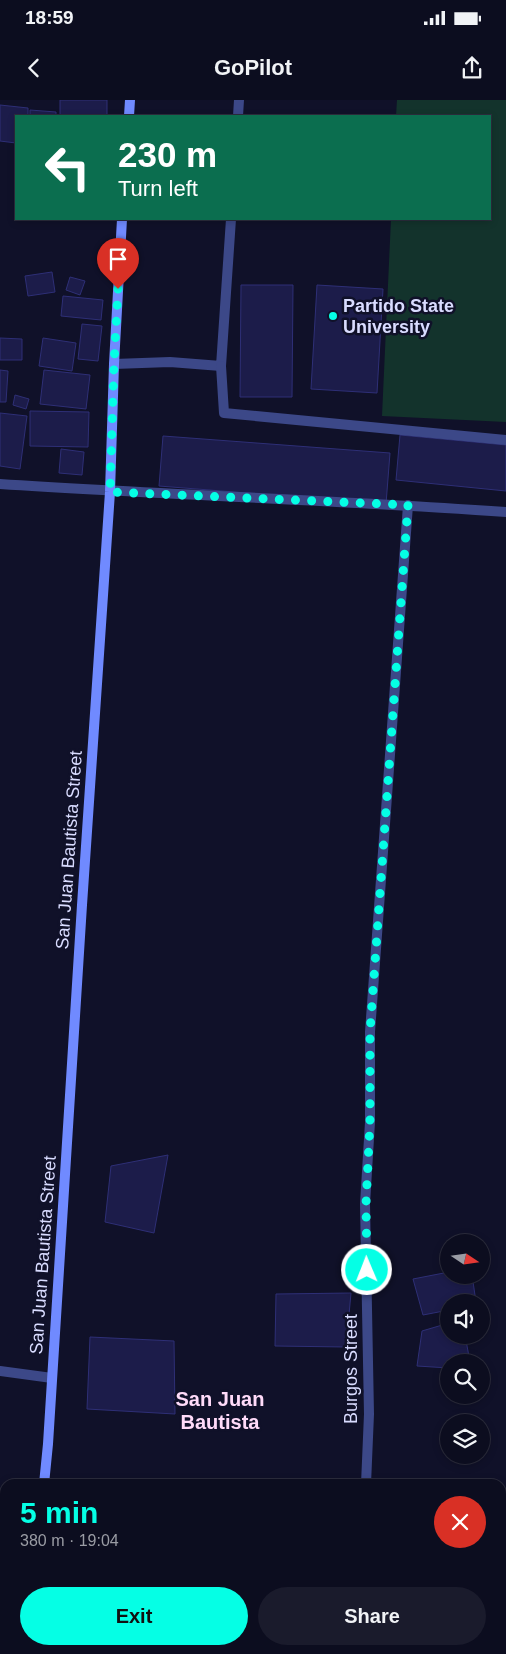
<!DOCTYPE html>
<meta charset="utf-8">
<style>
:root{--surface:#0c0d1f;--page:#1a1b2c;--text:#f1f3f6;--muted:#9a9ca4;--line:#2c2d3d;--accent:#05ffe5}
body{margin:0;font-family:Arial,sans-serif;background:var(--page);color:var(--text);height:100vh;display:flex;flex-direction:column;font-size:19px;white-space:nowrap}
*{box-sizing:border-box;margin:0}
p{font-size:16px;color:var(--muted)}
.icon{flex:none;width:28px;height:28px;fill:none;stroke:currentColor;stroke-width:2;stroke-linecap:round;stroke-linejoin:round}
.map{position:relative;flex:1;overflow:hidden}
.drawer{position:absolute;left:0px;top:1379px;width:506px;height:176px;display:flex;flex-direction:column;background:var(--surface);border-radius:15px 15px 0 0;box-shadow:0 2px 8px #0003,0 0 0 1px var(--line)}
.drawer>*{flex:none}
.banner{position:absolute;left:15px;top:15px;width:476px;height:105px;border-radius:0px;box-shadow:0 2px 8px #0003,0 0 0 1px var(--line);background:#0b6e4f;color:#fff;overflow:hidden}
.needle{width:32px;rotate:103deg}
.controls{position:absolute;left:440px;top:1134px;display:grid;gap:10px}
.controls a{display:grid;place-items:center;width:50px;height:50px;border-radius:50%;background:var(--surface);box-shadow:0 2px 8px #0003,0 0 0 1px var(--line);font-size:25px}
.pin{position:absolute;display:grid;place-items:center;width:42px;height:42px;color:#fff;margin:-51px -21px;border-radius:50% 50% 50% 0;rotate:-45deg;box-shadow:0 0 5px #0007}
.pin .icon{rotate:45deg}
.me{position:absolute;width:55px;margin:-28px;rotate:359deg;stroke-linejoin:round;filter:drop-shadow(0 0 4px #0008)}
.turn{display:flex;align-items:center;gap:18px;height:105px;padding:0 20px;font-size:22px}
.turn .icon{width:65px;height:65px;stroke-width:2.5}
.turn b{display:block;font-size:35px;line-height:42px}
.round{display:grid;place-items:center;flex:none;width:52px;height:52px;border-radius:26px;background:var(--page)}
.head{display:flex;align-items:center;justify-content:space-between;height:85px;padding:0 20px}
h1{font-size:30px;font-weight:800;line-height:38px;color:var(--accent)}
.button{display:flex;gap:10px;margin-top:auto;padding:10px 20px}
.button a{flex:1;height:58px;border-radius:30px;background:var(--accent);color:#111;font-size:20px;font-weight:800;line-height:58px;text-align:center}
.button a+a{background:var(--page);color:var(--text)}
.status{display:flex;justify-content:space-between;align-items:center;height:35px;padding:0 25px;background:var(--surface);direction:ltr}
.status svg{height:14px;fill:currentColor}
header{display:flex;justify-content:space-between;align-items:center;height:65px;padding:0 20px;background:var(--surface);font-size:22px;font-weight:800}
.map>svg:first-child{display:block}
</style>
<div class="status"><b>18:59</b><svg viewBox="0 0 49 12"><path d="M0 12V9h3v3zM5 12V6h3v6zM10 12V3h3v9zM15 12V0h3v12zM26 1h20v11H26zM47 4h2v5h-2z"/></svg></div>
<header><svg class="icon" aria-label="back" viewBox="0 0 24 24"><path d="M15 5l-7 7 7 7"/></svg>GoPilot<svg class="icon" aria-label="share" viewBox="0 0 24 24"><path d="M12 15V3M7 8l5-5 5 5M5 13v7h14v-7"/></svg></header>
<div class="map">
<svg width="506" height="1554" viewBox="0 0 506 1554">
<rect width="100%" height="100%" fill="#101129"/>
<!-- green -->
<path fill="#13332c" d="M397 0H506V322L382 316 391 119H490V16H396Z"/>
<!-- building -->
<g fill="#1c1c4a" stroke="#2e2f76">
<rect x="60" y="0" width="47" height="16"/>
<path d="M0 5 28 8V16H16V43L0 41Z"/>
<path d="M30 10 56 12V16H30Z"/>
<path d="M52 172 55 192 28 196 25 176Z"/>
<path d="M70 177 85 181 80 195 66 190Z"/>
<path d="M241 185H293L292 297H240Z"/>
<path d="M317 185 383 189 377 293 311 289Z"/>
<path d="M63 196 103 200 101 220 61 216Z"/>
<path d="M82 224 102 226 98 261 78 259Z"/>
<path d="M0 238 22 239V260H0Z"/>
<path d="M43 238 76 243 72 271 39 266Z"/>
<path d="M0 270 8 271 6 302H0Z"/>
<path d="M44 270 90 275 86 309 40 304Z"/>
<path d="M15 295 29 299 26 309 13 305Z"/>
<path d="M30 311 89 312 88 347 30 346Z"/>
<path d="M0 313 27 316 20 369 0 366Z"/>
<path d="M400 335 506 345V391L396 380Z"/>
<path d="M163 336 390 353 386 404 159 386Z"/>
<path d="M61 349 84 352 82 375 59 373Z"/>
<path d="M168 1055 154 1133 105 1122 111 1066Z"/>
<path d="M449 1172V1175H472L476 1202H449V1210L423 1215 413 1179Z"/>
<path d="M351 1193 346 1247 275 1246 276 1194Z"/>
<path d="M449 1223V1235H465L470 1262H449V1268L417 1266 422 1231Z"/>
<path d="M90 1237 174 1241 175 1314 87 1309Z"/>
<path d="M0 1535 5 1536 2 1554H0Z"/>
<path d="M61 1550H105L116 1554H60Z"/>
<path d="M228 1550H276L275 1554H227Z"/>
</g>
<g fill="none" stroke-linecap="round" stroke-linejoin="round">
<!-- service -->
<g stroke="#3c4888" stroke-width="10">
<path d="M238 16 239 0"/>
<path d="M114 264 170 262 221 266 231 119"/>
<path d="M221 266 224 313 506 340"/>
</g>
<!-- minor -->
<g stroke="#3c4888" stroke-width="10">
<path d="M0 1271 52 1278"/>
<path d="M366 1384 369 1314 365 1104 370 1022V932L408 405"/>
<path d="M354 1554V1550"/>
</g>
<!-- tertiary -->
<path stroke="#3c4888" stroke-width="10" d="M0 384C169 395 337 400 506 412"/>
<!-- secondary -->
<g stroke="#708aff" stroke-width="10">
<path d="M129 16 130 0"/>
<path d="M44 1384 48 1344 82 805 110 392 114 264 122 119"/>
<path d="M25 1554 26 1550"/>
</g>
</g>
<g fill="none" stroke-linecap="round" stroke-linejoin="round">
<!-- route -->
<path stroke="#05ffe5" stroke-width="9" stroke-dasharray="0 16.2" d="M118 189 114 264 110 392 408 405 370 932V1022L366 1104 367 1170"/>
</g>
<!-- markers -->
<circle fill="#05ffe5" stroke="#101129" stroke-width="2" cx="333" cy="216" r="5"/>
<g text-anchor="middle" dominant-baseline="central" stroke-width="5" stroke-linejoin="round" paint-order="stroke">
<!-- poi labels -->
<g font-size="18" font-weight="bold" fill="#d9dcff" stroke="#101129" text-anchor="start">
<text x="343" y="206">Partido State<tspan x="343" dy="21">University</tspan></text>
</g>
<!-- street labels -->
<g font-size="18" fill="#d9dcff" stroke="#101129">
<text transform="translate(69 750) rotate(-86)">San Juan Bautista Street</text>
<text transform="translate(43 1155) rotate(-86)">San Juan Bautista Street</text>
<text transform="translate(351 1269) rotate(-90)">Burgos Street</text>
</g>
<!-- quarter labels -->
<g font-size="20" font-weight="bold" fill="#ffdbf9" stroke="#101129">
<text x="220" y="1299">San Juan<tspan x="220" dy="23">Bautista</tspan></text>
</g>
</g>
</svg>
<div class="controls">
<a><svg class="needle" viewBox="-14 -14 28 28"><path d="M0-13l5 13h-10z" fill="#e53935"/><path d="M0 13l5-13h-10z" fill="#9a9ca4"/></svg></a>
<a><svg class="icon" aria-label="sound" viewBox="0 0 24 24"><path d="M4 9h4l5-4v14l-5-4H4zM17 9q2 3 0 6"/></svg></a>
<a><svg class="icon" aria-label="search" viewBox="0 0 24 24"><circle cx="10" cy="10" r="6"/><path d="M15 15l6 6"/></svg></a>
<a><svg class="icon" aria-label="layers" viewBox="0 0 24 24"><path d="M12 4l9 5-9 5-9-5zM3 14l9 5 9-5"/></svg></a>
</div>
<div class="pin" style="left:118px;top:189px;background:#d93025"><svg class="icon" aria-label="arrive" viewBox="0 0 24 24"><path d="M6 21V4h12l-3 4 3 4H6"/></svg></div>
<svg class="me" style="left:367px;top:1170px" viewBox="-20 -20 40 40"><circle r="17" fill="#05ffe5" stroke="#fff" stroke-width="3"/><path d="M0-11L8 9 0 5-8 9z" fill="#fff"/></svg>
<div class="banner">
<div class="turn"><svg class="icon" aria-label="left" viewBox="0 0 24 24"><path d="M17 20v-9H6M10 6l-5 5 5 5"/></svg><div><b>230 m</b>Turn left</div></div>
</div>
<section class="drawer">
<div class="head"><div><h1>5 min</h1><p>380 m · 19:04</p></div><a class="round" style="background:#d93025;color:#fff"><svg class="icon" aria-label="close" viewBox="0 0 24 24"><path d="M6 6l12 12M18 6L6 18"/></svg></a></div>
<div class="button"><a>Exit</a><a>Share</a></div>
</section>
</div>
